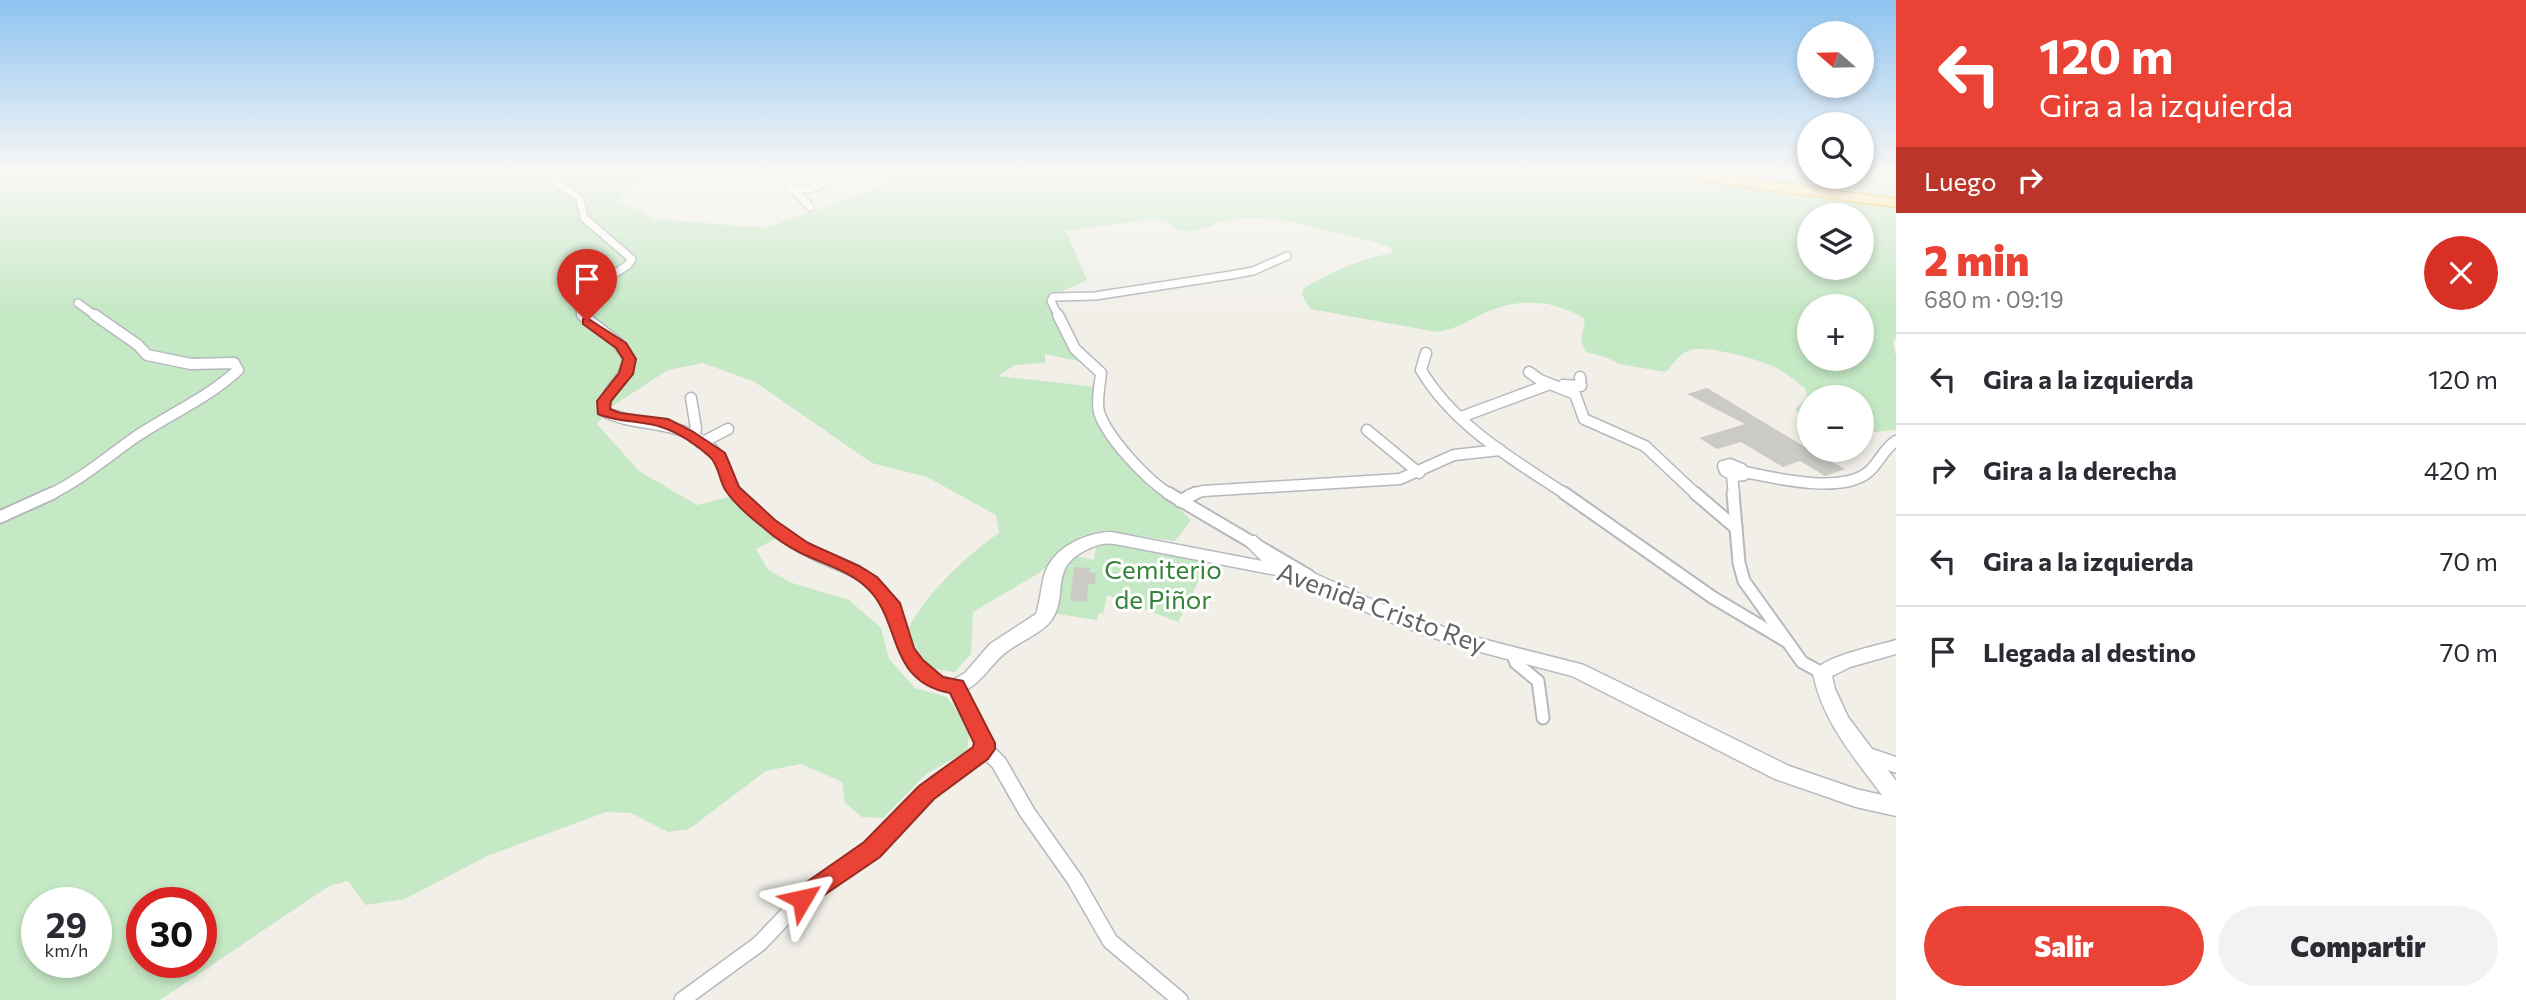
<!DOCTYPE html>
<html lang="es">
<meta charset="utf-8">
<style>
:root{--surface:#fff;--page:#f2f2f3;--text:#2b2b33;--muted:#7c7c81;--line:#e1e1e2;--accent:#ea4335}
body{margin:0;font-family:Commissioner,sans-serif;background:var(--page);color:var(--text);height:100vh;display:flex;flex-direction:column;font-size:26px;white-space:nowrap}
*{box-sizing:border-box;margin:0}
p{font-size:23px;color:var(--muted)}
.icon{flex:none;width:38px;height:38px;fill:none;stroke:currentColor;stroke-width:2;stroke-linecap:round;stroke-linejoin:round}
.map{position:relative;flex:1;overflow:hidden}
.side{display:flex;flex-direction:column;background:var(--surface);width:630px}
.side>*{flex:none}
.top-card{background:#ea4335;color:#fff;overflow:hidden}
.needle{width:46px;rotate:290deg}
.buttons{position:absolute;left:1797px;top:21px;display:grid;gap:14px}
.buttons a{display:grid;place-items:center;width:77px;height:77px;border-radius:50%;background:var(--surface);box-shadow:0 4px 10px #0003;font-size:35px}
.speed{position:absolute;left:21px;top:887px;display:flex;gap:14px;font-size:35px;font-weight:700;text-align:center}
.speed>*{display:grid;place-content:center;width:91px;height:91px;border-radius:50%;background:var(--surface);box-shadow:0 4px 10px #0003;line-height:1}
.speed small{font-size:18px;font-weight:400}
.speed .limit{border:10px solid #d22;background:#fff;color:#111}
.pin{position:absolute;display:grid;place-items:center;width:60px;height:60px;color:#fff;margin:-72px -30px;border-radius:50% 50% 50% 0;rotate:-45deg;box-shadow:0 0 7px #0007}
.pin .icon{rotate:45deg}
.me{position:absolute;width:77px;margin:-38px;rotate:54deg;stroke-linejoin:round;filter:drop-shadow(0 0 5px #0008)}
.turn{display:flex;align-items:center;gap:24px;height:147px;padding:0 28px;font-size:32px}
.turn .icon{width:91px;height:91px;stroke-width:2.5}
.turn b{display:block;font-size:49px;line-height:60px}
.then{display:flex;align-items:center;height:66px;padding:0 28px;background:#0003;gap:14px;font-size:26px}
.round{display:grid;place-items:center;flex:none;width:74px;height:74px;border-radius:37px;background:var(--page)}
.headline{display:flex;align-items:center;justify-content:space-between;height:119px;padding:0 28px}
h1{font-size:42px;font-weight:800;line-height:52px;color:var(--accent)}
.button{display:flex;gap:14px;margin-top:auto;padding:14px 28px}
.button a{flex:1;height:80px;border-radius:42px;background:var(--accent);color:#fff;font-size:28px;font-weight:800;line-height:80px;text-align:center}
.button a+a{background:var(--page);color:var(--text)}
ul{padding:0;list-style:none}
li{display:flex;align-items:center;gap:21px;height:91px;padding:0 28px;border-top:2px solid var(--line)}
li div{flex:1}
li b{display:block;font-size:26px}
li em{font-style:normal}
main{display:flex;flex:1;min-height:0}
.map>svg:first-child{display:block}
</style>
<main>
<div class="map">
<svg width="1896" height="1000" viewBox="0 0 1896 1000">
<rect width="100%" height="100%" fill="#f1efe8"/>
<!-- green -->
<g fill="#c5e8c5" fill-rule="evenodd">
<path d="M0 174H668L631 186 618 200 654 219 766 228 869 191 891 174 1862 175 1896 185V337L1893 343 1896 356V430L1862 433V397H1810L1809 422 1795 410 1807 397 1806 389C1794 380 1783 370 1770 365 1754 358 1706 345 1690 350 1680 353 1672 365 1666 372L1619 364 1608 358 1586 352 1581 342 1585 319C1554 300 1521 297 1487 312 1469 320 1457 329 1437 332L1311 309 1302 295 1303 289C1332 271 1358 260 1391 253L1393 249C1377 241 1358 238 1341 234 1305 225 1272 215 1234 219 1211 221 1186 245 1165 220L1152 219 1066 231 1087 280 1046 299 1072 348 1083 362 1045 354V363L1015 365 998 376 1097 387 1099 420 1167 497 1191 520 1175 541 1110 532 1081 536 1039 573 973 612 971 654 955 672 928 668 907 632C923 596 967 555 999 533L996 515 927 477 872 463 755 382 703 363 668 370 611 407 597 424 639 471 697 505 729 497 779 537 756 549 768 570 792 583 849 600 881 628 889 659 915 688 947 697 970 729 967 751 926 774 883 818 862 817 845 803 842 782 801 764 766 771 689 829 668 832 631 813 606 812 487 856 405 899 366 905 348 881 329 886 160 1000H0ZM1810 215H1862V268H1810ZM1810 306H1862V359H1810ZM37 903H96V962H37ZM142 903H201V962H142Z"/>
<path d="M1110 542 1209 560 1178 622 1107 595 1103 614 1099 613 1097 620 1051 613 1060 566 1076 556 1094 560 1096 546Z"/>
</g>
<!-- building -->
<g fill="#cccac5">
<path d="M1707 388 1810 450 1845 469 1825 476 1800 461 1783 467 1741 442 1717 449 1699 438 1745 424 1687 394Z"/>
<path d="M1074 567 1090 568 1089 572 1096 573 1095 584H1088L1087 602 1070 601Z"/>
</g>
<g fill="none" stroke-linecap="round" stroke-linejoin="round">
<!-- street-far3 casing -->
<g stroke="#b5b8bc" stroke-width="10">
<g id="street-far3">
<path d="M555 174 554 180 580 199 584 218 632 259 628 265 589 290 577 303 583 317"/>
<path d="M803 174 787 183 810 207"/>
<path d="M792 190 810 189 842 174"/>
<path d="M78 303 97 317"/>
<path d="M1059 317 1051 301 1053 297 1095 296 1231 275 1253 271 1287 256"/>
</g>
</g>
<!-- street-far2 casing -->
<g stroke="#b5b8bc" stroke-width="13">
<g id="street-far2">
<path d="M582 315 618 343 629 359C626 380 604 390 603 411 641 430 685 416 719 456 728 467 728 483 738 495"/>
<path d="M1058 315 1075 349 1101 373C1100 385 1096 400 1099 412 1107 438 1148 481 1171 495"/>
<path d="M1426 353 1421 370C1454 426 1514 460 1567 495"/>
<path d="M1529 372 1540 380 1575 394 1584 419 1645 446 1697 495"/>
<path d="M1563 385 1581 386 1580 377"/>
<path d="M691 398 696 428 694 438"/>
<path d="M1461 417 1550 384"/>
<path d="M1367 430 1419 473"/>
<path d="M701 443 728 429"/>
<path d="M1730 464 1742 469 1744 475 1735 476 1725 471 1723 466Z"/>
<path d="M1744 472C1775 478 1840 494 1867 473 1879 464 1883 449 1896 441"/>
<path d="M1732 475 1734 495"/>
<path d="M49 495C80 480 106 458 134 438 168 415 208 398 238 370L234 363 191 364 147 355 138 345 95 315"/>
<path d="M1189 495 1203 491 1400 479 1454 455 1500 450"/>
</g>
</g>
<!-- street-far1 casing -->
<g stroke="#b5b8bc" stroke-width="15">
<g id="street-far1">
<path d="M736 493C758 517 784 538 812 552 834 563 860 569 878 588 913 625 893 674 956 687L973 719"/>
<path d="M1168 493 1309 576"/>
<path d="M1564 493 1712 597 1786 641"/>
<path d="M1695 493 1736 528"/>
<path d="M1733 493 1739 563 1744 581 1802 662 1822 673"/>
<path d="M1180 501 1196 493"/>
<path d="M0 517 53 493"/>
<path d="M1512 653 1516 663 1538 681 1543 718"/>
</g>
</g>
<!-- street casing -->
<g stroke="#b5b8bc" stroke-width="18">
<g id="street">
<path d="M985 749 999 763 1027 812 1075 880 1110 941 1180 1000"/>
<path d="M1867 755 1896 765"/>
<path d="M682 1000 759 944 802 899 884 839 936 783 981 753 985 749V743L972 717"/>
</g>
</g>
<!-- secondary casing -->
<g stroke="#b6babf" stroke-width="3">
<path id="secondary" d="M1111 532 1262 561 1241 540 1243 536H1255L1277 555 1280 564 1307 570 1393 609 1463 634 1584 665 1789 766 1856 789 1882 795C1854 757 1822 721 1813 673 1822 656 1877 646 1896 640V654L1850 667 1832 676 1835 689 1848 717 1896 781V816L1856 807 1775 779 1572 676 1454 645 1381 619 1297 579 1115 544C1103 542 1094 546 1084 551 1048 570 1070 597 1050 622 1039 635 1018 642 1005 653 987 668 980 687 956 694L949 692 946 687 949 682 965 673 990 644 1036 614C1040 602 1041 589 1044 576 1052 548 1084 533 1111 532Z"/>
</g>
<!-- highway casing -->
<g stroke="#f9ab00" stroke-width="3">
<path id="highway" d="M1676 174H1712L1896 199V207L1683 178Z"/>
</g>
<!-- street-far3 -->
<use href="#street-far3" stroke="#fff" stroke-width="7"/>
<!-- street-far2 -->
<use href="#street-far2" stroke="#fff" stroke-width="10"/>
<!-- street-far1 -->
<use href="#street-far1" stroke="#fff" stroke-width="11"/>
<!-- street -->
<use href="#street" stroke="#fff" stroke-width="15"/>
<!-- secondary -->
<use href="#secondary" fill="#fff" fill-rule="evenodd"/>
<!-- highway -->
<use href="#highway" fill="#fde293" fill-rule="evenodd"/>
</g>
<!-- sky -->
<linearGradient id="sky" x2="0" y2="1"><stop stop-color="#8fc3f1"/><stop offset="0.55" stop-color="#f9f8f5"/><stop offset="1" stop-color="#f9f8f5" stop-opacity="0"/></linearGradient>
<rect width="1896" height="314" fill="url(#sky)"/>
<!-- route -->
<path fill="#ea4335" stroke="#982c22" stroke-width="2" d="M587 318 626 343 636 359 633 374 611 401 610 409 620 413 668 419 692 431 725 453 739 487 775 520 808 543 859 566 877 577 900 603 914 648 923 660 943 677 963 681 995 743V749L988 759 934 799 880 857 802 910 794 906 791 899 794 891 864 842 919 786 973 747 974 743 950 693C885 681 903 619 865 586 847 570 821 563 799 552 787 546 774 537 764 528 751 518 735 504 726 491 719 481 719 465 710 457 697 445 678 432 661 427 640 420 619 423 598 414L597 401 619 373 623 359 616 348 583 324V319Z"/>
<g text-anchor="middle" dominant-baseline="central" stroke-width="6" stroke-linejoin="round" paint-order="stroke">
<!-- park labels -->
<g font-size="26" fill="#348238" stroke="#fff">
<text x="1163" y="568">Cemiterio<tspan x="1163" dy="30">de Piñor</tspan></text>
</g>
<!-- street labels -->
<g font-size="26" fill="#5f6368" stroke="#fff">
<text transform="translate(1382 607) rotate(20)">Avenida Cristo Rey</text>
</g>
</g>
</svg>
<div class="buttons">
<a><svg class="needle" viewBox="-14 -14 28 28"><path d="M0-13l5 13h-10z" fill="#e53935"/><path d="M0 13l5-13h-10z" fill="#7c7c81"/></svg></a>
<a><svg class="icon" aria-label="search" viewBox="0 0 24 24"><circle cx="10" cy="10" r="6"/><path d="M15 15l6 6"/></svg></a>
<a><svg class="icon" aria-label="layers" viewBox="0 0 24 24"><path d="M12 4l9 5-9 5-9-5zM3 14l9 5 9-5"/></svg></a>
<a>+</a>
<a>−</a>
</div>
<div class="speed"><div>29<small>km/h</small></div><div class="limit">30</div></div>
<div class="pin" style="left:587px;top:321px;background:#d93025"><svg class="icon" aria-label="arrive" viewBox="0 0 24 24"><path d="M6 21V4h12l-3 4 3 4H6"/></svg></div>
<svg class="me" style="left:802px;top:899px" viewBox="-20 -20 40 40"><path d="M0-17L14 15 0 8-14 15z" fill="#ea4335" stroke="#fff" stroke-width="4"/></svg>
</div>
<section class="side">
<div class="top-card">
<div class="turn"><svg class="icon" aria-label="left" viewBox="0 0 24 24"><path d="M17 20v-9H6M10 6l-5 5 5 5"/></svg><div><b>120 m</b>Gira a la izquierda</div></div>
<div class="then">Luego<svg class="icon" aria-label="right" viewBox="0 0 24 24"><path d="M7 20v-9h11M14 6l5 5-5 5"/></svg></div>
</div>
<div class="headline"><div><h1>2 min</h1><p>680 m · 09:19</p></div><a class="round" style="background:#d93025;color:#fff"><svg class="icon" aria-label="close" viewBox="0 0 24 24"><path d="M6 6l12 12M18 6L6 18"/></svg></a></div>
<ul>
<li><svg class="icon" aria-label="left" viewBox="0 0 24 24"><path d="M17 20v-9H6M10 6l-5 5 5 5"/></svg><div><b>Gira a la izquierda</b></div><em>120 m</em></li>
<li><svg class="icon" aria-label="right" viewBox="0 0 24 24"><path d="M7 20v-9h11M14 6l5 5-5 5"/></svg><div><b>Gira a la derecha</b></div><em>420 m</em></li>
<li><svg class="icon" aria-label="left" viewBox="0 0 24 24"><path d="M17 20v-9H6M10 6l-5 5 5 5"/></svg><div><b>Gira a la izquierda</b></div><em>70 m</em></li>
<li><svg class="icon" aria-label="arrive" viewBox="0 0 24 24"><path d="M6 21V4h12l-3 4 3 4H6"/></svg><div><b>Llegada al destino</b></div><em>70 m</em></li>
</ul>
<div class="button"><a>Salir</a><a>Compartir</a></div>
</section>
</main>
